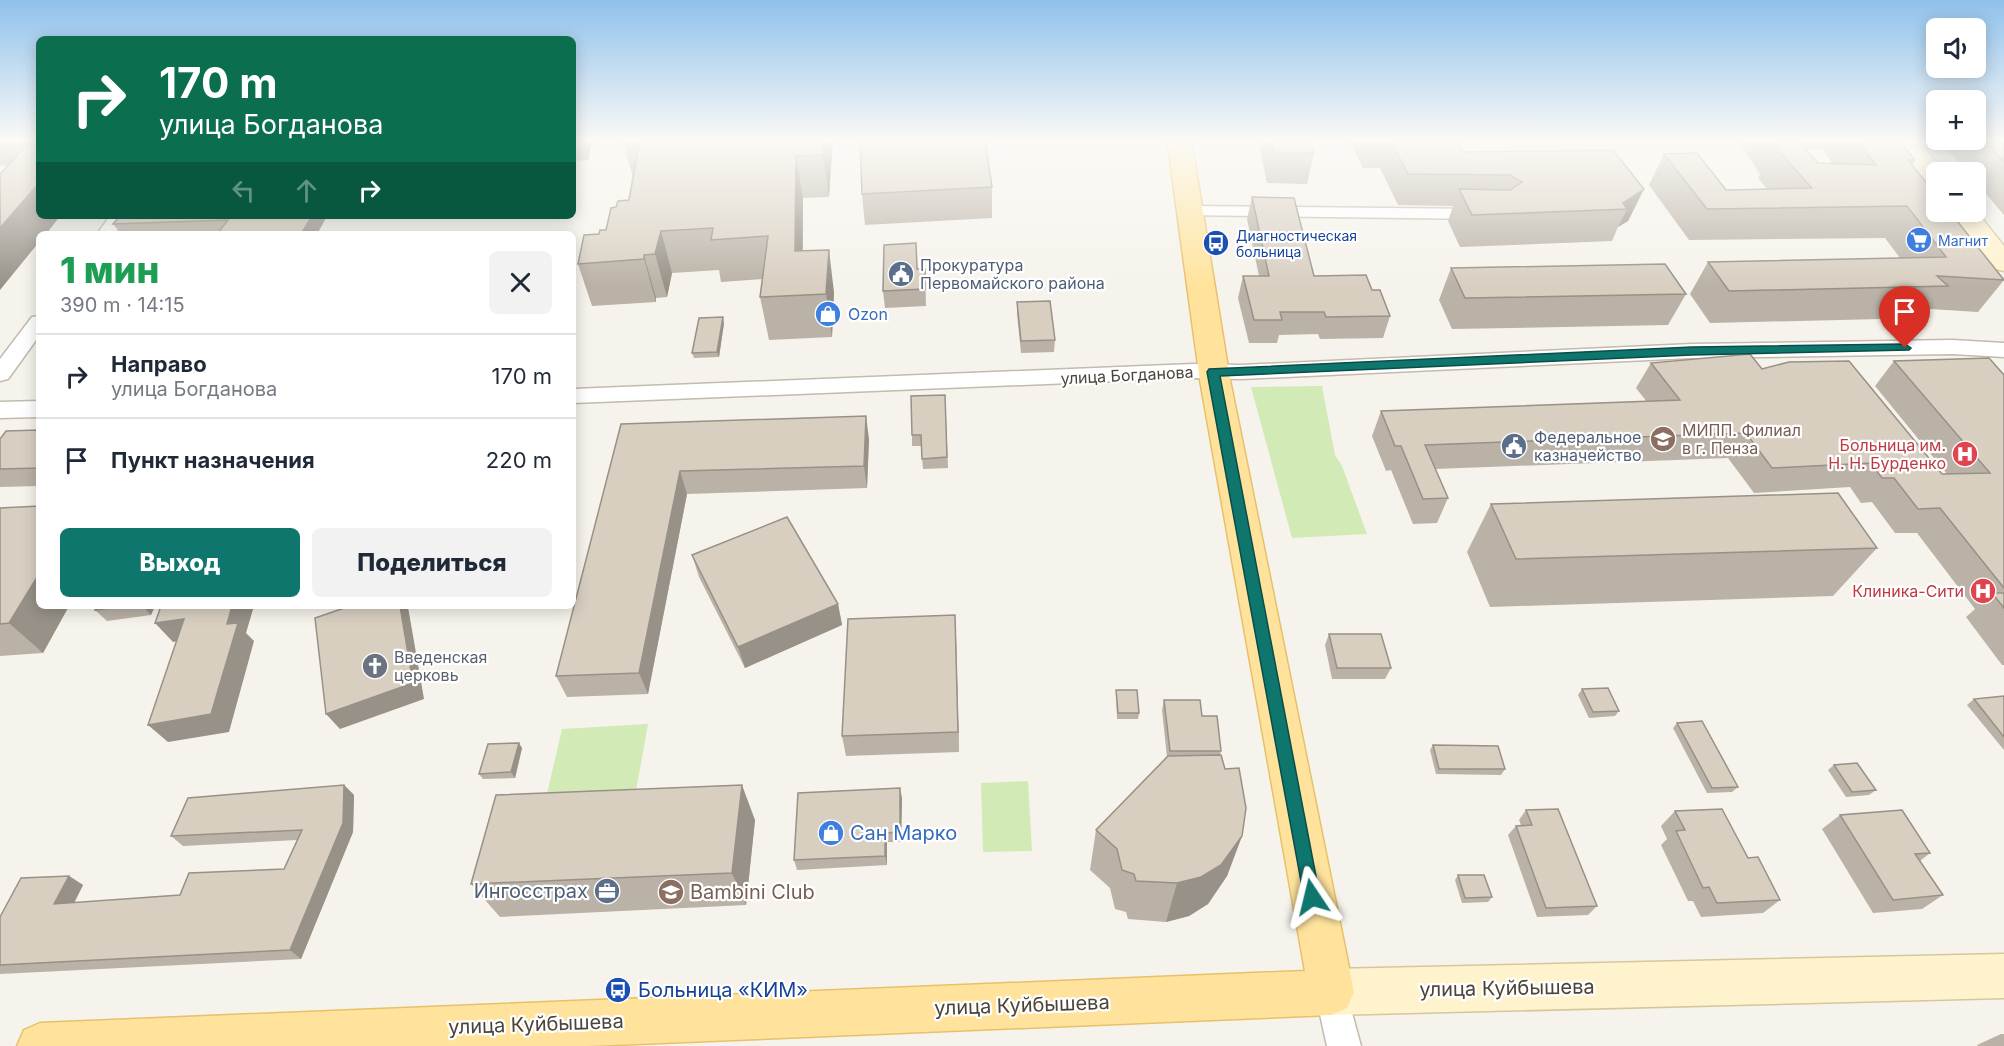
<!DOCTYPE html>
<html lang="ru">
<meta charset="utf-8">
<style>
:root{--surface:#fff;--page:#f2f2f3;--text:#1f2937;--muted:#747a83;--line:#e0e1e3;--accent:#0f766e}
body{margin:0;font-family:Inter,sans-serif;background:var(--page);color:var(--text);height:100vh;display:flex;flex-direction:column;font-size:22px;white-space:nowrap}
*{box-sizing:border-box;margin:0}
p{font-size:20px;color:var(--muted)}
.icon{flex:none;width:33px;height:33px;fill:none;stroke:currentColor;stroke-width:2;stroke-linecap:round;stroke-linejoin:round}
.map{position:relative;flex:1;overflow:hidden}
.side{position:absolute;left:36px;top:231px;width:540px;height:378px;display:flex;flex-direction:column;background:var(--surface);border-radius:9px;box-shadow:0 3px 15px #0003}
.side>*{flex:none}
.guide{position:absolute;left:36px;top:36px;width:540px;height:183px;border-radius:9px;box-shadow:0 3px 15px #0003;background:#0b6e4f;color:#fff;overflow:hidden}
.buttons{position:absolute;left:1926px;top:18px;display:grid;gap:12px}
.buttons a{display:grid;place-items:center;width:60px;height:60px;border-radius:9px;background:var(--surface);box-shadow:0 3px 15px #0003;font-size:30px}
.pin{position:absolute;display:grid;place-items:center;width:51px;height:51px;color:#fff;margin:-62px -26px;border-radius:50% 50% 50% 0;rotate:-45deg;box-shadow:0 0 6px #0007}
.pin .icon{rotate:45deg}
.me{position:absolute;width:66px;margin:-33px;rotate:350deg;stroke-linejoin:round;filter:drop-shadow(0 0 4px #0008)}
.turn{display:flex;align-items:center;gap:21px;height:126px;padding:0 24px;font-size:27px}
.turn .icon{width:78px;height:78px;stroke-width:2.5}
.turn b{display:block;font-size:42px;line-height:51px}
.lanes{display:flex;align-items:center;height:57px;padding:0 24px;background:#0003;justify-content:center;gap:30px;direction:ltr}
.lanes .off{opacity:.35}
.round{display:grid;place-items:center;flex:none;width:63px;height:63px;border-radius:9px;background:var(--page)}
.headline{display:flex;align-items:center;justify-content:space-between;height:102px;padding:0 24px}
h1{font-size:36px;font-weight:800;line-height:45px;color:#1e9e55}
.action{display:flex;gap:12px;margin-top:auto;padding:12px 24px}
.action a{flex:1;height:69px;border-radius:9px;background:var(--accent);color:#fff;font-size:24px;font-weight:800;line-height:69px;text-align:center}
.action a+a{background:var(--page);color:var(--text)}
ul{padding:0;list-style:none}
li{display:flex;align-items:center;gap:18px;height:84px;padding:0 24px;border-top:2px solid var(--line)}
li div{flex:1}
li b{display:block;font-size:22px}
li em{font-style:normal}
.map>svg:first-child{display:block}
</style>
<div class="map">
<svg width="2004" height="1046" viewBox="0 0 2004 1046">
<rect width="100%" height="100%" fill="#f6f3ec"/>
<!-- green -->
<g fill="#d2eab5">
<path d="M1322 386 1335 455 1342 466 1367 534 1292 538 1251 387Z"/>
<path d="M648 724 634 802 544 807 562 729Z"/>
<path d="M1028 781 1032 851 983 852 981 783Z"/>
</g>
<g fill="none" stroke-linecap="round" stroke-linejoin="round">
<!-- street casing -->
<g stroke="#c2bbae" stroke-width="3">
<g id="street">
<path d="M1190 206 1481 209 1490 214 1481 219 1184 215 1181 211Z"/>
<path d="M110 216H128L115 234H97Z"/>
<path d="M39 316V336L8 379 0 381V359L32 317Z"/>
<path d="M1952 340 2004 343V357L1952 354 1692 358 1241 379 1193 378 573 403V389L1193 364 1241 365 1692 344Z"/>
<path d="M39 401V417L0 418V402Z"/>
<path d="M1331 976 1343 980 1361 1046H1327L1315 992 1319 980Z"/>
</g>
</g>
<!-- secondary casing -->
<g stroke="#d6c79b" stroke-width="3">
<g id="secondary">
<path d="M1893 139H1917L1944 172H1936V185L1927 183Z"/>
<path d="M1976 211 2004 246V271L1995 269 1950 212Z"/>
<path d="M2004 954V998L1331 1015 1315 1008 1308 992 1315 976 1331 969Z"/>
</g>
</g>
<!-- primary casing -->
<g stroke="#e6c16a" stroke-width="3">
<path id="primary" d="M1167 139H1191L1230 380 1354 992 1347 1008 1331 1015 588 1046H17L24 1030 40 1023 1305 971 1200 380Z"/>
</g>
<!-- street -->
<use href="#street" fill="#fff" fill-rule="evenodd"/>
<!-- secondary -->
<use href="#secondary" fill="#fff3cd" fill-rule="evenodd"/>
<!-- primary -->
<use href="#primary" fill="#ffe39c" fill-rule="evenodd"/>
</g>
<!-- wall -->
<g fill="#bab2a6" fill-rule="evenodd">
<path d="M0 139H39V216H60L46 234H39L8 165 0 166Z"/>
<path d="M573 139H593L588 160 573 161Z"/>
<path d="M622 139H833L829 197 803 198V251L834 292 832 337 769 340 760 297 763 279 721 282 719 270 672 273 667 297 656 298V302L592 306 578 264 599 234 606 230 616 207 629 200 633 177Z"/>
<path d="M1258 139H1310L1314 153 1307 184 1267 183Z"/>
<path d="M1349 139H1455L1463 152 1644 189 1628 221 1618 227 1612 241 1460 247 1448 221 1453 206 1398 205 1380 168H1363Z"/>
<path d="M1737 139H1898L1915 160 1912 165 2004 279V280L1978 312 1930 309 1922 318 1710 323 1690 294 1708 262 1900 258 1885 238 1689 240 1649 185 1664 154 1726 190 1767 189 1758 178 1760 174ZM1805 149H1822L1832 163H1818Z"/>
<path d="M2004 139V215L1976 182V172H1967L1939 140Z"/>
<path d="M992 187V218L865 225 862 194Z"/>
<path d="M1252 197 1314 276 1372 290 1390 316 1383 338 1320 339 1318 334 1279 335 1277 343H1249L1238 298 1243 276H1259L1247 219Z"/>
<path d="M327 216 317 234H121L113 224Z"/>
<path d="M1451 268 1686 294 1668 325 1452 329 1439 300Z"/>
<path d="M918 269H925L926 306 885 308 883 291Z"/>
<path d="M1017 302 1055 340 1054 352 1021 353 1017 314Z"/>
<path d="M724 323 719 357 694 358 692 353Z"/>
<path d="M1894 361 2004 375V665H2002L1966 617 1975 609 1917 533H1895L1872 502 1861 503 1850 487 1754 493 1728 458 1435 469 1448 498 1437 523 1413 524 1391 470 1386 471 1372 436 1381 411 1647 402 1636 388 1651 363 1762 369 1942 474H1947L1875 386Z"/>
<path d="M945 395 948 468 923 469 921 446H912V435Z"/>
<path d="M621 424 869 439 867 488 687 494 648 694 567 697 556 676Z"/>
<path d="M39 430V486L0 487V439Z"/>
<path d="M1491 504 1877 548 1833 596 1490 607 1467 552Z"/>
<path d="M0 508 39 606H69L43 653 0 656Z"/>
<path d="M692 555 838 604 842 625 745 668 699 577Z"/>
<path d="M97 606H155L151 615 107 621 95 610Z"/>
<path d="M955 615 959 752 846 756 842 736Z"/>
<path d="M1329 634 1391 668 1385 679H1332L1325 645Z"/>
<path d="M1582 689 1619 711 1615 716 1589 718 1578 695Z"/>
<path d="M1116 690 1139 713 1138 719H1117L1116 696Z"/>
<path d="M2004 696V750L1967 705 1974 699Z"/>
<path d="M1164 700 1202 716 1221 751 1220 755 1242 836 1227 876 1208 904 1189 916 1166 922 1128 919 1126 912 1115 909 1110 888 1090 870 1096 830 1167 757 1162 710Z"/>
<path d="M1677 723 1738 787 1732 792 1707 793 1673 728Z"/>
<path d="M1433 745 1505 769 1501 775 1436 774 1430 750Z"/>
<path d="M522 748 515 778 483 779 479 774Z"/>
<path d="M1834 765 1876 790 1869 795 1846 797 1828 770Z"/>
<path d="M344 785 354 795 353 832 301 959 0 974V917L69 876 83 885 74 903 180 895 284 869 297 840 183 846 171 836Z"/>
<path d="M902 798 901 842H887V865L797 870 794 860Z"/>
<path d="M1526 810 1597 906 1588 915 1537 917 1508 835 1516 826 1521 825 1519 820Z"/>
<path d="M1675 811 1748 858 1780 900 1763 913 1701 917 1693 901H1688L1661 845 1667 839 1661 826Z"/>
<path d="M1840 815 1930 853 1920 861 1943 895 1922 909 1873 913 1822 829Z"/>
<path d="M755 820 746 905 500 917 471 884Z"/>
<path d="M1458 875 1492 897 1488 902 1462 903 1455 880Z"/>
<path d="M2001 1034H2004V1046H1978L1977 1045Z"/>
</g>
<!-- shaded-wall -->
<g fill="#979187">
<path d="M587 139H593L588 160 584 149Z"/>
<path d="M824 139H833L829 197 823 155Z"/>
<path d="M796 156 803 198 802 293 795 251Z"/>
<path d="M39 183V216H60L46 234H39V242L0 290V228Z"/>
<path d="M1644 189 1628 221 1618 227 1627 209 1623 203Z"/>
<path d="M312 216H327L317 234H301Z"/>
<path d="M661 231 672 273 667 297 655 254Z"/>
<path d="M829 250 834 292 832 337 826 294Z"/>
<path d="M644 255 656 298V302L644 259Z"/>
<path d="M723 317 724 323 719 357 717 352Z"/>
<path d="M866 416 869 439 867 488 864 466Z"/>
<path d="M680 471 687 494 648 694 639 673Z"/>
<path d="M39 574V606H69L43 653 9 623Z"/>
<path d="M838 604 842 625 745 668 738 647Z"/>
<path d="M142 606H155L151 615Z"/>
<path d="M232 606H254L246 633 254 641 229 732 168 742 148 725 227 624Z"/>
<path d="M400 606H407L408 607 424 699 340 729 326 714Z"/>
<path d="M955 615 956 636 959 752 958 732Z"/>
<path d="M184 619 201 637 173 642 155 623Z"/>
<path d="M519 743 522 748 515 778 511 772Z"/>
<path d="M344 785 354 795 353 832 301 959 290 950Z"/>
<path d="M742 785 755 820 746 905 732 873Z"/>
<path d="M900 788 902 798 901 842 900 832Z"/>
<path d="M885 833 887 842V865L885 856Z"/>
<path d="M1242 836 1227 876 1208 904 1189 916 1166 922 1177 883Z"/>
<path d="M69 876 83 885 69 913 54 904Z"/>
</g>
<!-- building -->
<g fill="#d8cfc1" stroke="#979187" stroke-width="1.5">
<path d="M32 139H39V183L0 228V174Z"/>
<path d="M573 139H587L584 149 573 150Z"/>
<path d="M640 139H824L823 155 796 156 795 251 829 250 826 294 760 297 768 236 711 240 713 228 661 231 655 254 644 255V259L578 264 584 235 599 234 600 230H606L611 208 616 207 618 201 629 200Z"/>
<path d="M860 139H985L992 187 862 194Z"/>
<path d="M1270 139H1310L1314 153 1273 152Z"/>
<path d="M1390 139H1455L1463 152 1613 150 1644 189 1623 203 1627 209 1472 215 1459 189 1510 190 1522 182 1510 175 1408 174Z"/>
<path d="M1775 139H1796L1818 163 1876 165 1856 139H1898L1915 160H1908L1936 195V212H1950L2004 280 1937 276 1948 286 1729 291 1708 262 1946 257 1907 206 1707 209 1664 154 1697 153 1726 190 1812 188 1775 147H1780Z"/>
<path d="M1984 139H2004V162Z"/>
<path d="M1252 197 1294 198 1314 276 1366 275 1372 290H1380L1390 316 1326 317 1324 312H1280L1282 320H1254L1243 276H1269Z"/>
<path d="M120 216H312L301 234H217L228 220 113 224Z"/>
<path d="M916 243 917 269H925V289L883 291 884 245Z"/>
<path d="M1665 264 1686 294 1465 298 1451 268Z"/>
<path d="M1050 301 1055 340 1021 341 1017 302Z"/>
<path d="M723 317 717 352 692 353 699 318Z"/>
<path d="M1750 354 1762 369 1789 362 1849 361 1942 474 1990 473 1894 361 1989 358 2004 375V588L1940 508 1918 509 1894 478H1882L1871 463 1772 468 1746 433 1425 445 1448 498 1423 499 1401 446H1395L1381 411 1680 400 1651 363Z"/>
<path d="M945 395 947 457 922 459 921 435H912L911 396Z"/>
<path d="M866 416 864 466 680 471 639 673 556 676 621 424Z"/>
<path d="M39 430V468L0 469V439L6 431Z"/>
<path d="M1838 493 1877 548 1516 559 1491 504Z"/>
<path d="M39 506V574L9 623 0 624V508Z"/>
<path d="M787 517 838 604 738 647 692 555Z"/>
<path d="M1992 593H2004V608Z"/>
<path d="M97 606H125L95 610Z"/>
<path d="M161 606H232L227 624 238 623 211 714 148 725 184 619 155 623Z"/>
<path d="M350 606H400L413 683 326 714 315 618Z"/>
<path d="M955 615 958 732 842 736 848 619Z"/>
<path d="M1329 634H1381L1391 668H1337Z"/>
<path d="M1608 688 1619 711 1593 712 1582 689Z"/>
<path d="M1116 690H1137L1139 713H1118Z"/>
<path d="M2004 696V737L1974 699Z"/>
<path d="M1164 700H1200L1202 716H1217L1221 751H1170Z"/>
<path d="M1702 721 1738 787 1712 788 1677 723Z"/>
<path d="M519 743 511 772 479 774 488 744Z"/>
<path d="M1433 745 1498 746 1505 769H1439Z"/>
<path d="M1221 755 1225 769 1239 768 1246 808 1242 836 1221 865 1201 877 1177 883 1136 881 1134 874 1122 870 1117 849 1096 830 1168 756Z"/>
<path d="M1857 763 1876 790 1852 792 1834 765Z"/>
<path d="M344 785 343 823 290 950 0 965V917L21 878 69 876 54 904 180 895 189 873 284 869 302 830 171 836 188 798Z"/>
<path d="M742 785 732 873 471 884 496 795Z"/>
<path d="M900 788V832L885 833V856L794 860 798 793Z"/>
<path d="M1558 809 1597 906 1546 908 1516 826 1532 825 1526 810Z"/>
<path d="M1722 809 1748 858 1758 857 1780 900 1717 903 1709 887 1703 888 1676 831 1685 830 1675 811Z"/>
<path d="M1902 810 1930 853 1915 854 1943 895 1893 900 1840 815Z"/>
<path d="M1458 875H1484L1492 897 1465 898Z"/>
</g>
<!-- sky -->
<linearGradient id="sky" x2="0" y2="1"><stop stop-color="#8fc1ec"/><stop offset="0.49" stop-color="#fbfaf6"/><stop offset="1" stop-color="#fbfaf6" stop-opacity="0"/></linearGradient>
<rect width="2004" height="286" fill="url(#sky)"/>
<!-- route -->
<path fill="#0f766e" stroke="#0a4d48" stroke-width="1.5" d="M1905 344 1911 348 1909 350 1692 355 1220 376 1320 897 1318 903 1312 905 1305 903 1207 372 1209 369 1692 347Z"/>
<!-- icons -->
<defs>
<g id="supermarket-disc" transform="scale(1.35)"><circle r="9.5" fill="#3f7fe0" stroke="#fff"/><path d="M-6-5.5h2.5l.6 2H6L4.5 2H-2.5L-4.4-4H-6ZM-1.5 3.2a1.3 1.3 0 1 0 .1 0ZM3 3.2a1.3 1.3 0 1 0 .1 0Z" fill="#fff"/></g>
<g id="bus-disc" transform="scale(1.35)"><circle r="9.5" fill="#1a4fb4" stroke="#fff"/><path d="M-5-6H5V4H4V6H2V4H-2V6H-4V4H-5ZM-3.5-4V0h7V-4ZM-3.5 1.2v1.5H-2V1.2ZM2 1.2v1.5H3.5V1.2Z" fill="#fff"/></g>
<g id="civic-disc" transform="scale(1.35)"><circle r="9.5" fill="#5c6f8a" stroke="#fff"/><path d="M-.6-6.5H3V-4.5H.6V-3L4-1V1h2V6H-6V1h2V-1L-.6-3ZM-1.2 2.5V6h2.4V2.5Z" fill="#fff"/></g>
<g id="shop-disc" transform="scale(1.35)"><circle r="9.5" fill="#3f7fe0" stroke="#fff"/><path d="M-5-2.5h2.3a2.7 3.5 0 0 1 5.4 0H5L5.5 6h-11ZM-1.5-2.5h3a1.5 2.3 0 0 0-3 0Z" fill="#fff"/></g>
<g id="university-disc" transform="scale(1.35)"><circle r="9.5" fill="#8d6e63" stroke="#fff"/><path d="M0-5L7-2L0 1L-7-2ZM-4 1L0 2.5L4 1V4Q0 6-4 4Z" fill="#fff"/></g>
<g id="hospital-disc" transform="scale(1.35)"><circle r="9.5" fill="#e0444e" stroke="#fff"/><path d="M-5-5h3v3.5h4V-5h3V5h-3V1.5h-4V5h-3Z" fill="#fff"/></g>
<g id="church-disc" transform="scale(1.35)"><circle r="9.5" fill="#6b7280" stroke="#fff"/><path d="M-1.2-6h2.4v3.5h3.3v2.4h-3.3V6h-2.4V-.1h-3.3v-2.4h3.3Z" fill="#fff"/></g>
<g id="office-disc" transform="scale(1.35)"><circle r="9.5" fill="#5c6f8a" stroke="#fff"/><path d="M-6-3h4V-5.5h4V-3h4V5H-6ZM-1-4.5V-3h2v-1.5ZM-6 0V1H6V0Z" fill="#fff"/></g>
<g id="school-disc" transform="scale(1.35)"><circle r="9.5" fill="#8d6e63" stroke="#fff"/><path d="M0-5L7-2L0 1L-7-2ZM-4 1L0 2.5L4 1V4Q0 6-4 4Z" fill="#fff"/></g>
</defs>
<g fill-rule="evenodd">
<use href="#supermarket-disc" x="1919" y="240"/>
<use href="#bus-disc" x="1216" y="243"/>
<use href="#civic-disc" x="901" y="274"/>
<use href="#shop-disc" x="828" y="314"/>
<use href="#university-disc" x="1663" y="439"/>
<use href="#civic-disc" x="1514" y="446"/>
<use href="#hospital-disc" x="1965" y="454"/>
<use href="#hospital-disc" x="1983" y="591"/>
<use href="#church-disc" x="375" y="666"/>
<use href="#shop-disc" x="831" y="833"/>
<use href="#office-disc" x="607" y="891"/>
<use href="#school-disc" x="671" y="892"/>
<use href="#bus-disc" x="618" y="990"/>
</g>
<g text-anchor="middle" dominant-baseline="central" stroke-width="4.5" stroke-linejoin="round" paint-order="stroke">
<!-- far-transit labels -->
<g font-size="14" fill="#164399" stroke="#fff" text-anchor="start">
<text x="1236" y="235">Диагностическая<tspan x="1236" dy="16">больница</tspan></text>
</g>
<!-- far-shop labels -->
<g font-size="14" fill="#366cbe" stroke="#fff" text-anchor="start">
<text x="1938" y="240">Магнит</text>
</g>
<!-- service labels -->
<g font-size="16" fill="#4e5e75" stroke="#fff" text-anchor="start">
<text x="920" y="265">Прокуратура<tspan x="920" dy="18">Первомайского района</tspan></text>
<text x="1534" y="437">Федеральное<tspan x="1534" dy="18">казначейство</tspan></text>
</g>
<!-- shop labels -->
<g font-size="16" fill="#366cbe" stroke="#fff" text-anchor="start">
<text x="848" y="314">Ozon</text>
</g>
<!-- street labels -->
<g font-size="16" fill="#4b4439" stroke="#fff">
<text transform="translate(1127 375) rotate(-3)">улица Богданова</text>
</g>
<!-- education labels -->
<g font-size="16" fill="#785e54" stroke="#fff" text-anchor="start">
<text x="1682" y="430">МИПП. Филиал<tspan x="1682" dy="18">в г. Пенза</tspan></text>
</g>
<!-- health labels -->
<g font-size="16" fill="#be3a42" stroke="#fff" text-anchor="end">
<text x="1946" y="445">Больница им.<tspan x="1946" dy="18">Н. Н. Бурденко</tspan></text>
<text x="1964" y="591">Клиника-Сити</text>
</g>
<!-- worship labels -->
<g font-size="16" fill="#5b616d" stroke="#fff" text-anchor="start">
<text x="394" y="657">Введенская<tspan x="394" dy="18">церковь</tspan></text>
</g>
<!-- near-shop labels -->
<g font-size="20" fill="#366cbe" stroke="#fff" text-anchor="start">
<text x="850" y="833">Сан Марко</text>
</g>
<!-- near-service labels -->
<g font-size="20" fill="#4e5e75" stroke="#fff" text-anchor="end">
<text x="588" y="891">Ингосстрах</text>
</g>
<!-- near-education labels -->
<g font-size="20" fill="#785e54" stroke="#fff" text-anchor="start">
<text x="690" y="892">Bambini Club</text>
</g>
<!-- near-street labels -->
<g font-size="20" fill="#4b4439" stroke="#fff">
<text transform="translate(1507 988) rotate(-1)">улица Куйбышева</text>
<text transform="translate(1022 1005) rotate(-2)">улица Куйбышева</text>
<text transform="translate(536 1024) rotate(-2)">улица Куйбышева</text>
</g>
<!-- near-transit labels -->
<g font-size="20" fill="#164399" stroke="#fff" text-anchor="start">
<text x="638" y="990">Больница «КИМ»</text>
</g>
</g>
</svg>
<div class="buttons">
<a><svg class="icon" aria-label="sound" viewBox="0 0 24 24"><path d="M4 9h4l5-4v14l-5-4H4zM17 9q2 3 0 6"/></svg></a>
<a>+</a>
<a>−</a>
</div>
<div class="pin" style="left:1905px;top:348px;background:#d93025"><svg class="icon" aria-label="arrive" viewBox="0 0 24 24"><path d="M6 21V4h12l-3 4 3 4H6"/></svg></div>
<svg class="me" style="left:1312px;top:897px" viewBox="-20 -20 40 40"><path d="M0-17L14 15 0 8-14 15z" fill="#0f766e" stroke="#fff" stroke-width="4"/></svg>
<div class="guide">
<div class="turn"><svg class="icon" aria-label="right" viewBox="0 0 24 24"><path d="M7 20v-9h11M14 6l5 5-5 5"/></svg><div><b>170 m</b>улица Богданова</div></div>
<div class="lanes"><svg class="icon off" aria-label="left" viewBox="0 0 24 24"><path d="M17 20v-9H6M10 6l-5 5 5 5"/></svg><svg class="icon off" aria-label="ahead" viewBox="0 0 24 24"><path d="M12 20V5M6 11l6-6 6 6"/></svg><svg class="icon" aria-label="right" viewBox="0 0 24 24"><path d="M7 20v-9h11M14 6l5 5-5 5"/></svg></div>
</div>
<section class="side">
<div class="headline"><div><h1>1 мин</h1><p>390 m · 14:15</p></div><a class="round"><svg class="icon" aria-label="close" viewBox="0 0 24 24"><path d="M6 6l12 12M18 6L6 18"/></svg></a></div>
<ul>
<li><svg class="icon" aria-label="right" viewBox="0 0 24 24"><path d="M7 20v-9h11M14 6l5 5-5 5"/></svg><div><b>Направо</b><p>улица Богданова</p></div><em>170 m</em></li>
<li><svg class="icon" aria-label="arrive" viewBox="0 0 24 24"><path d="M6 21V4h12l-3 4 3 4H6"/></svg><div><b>Пункт назначения</b></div><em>220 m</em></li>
</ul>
<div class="action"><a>Выход</a><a>Поделиться</a></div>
</section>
</div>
